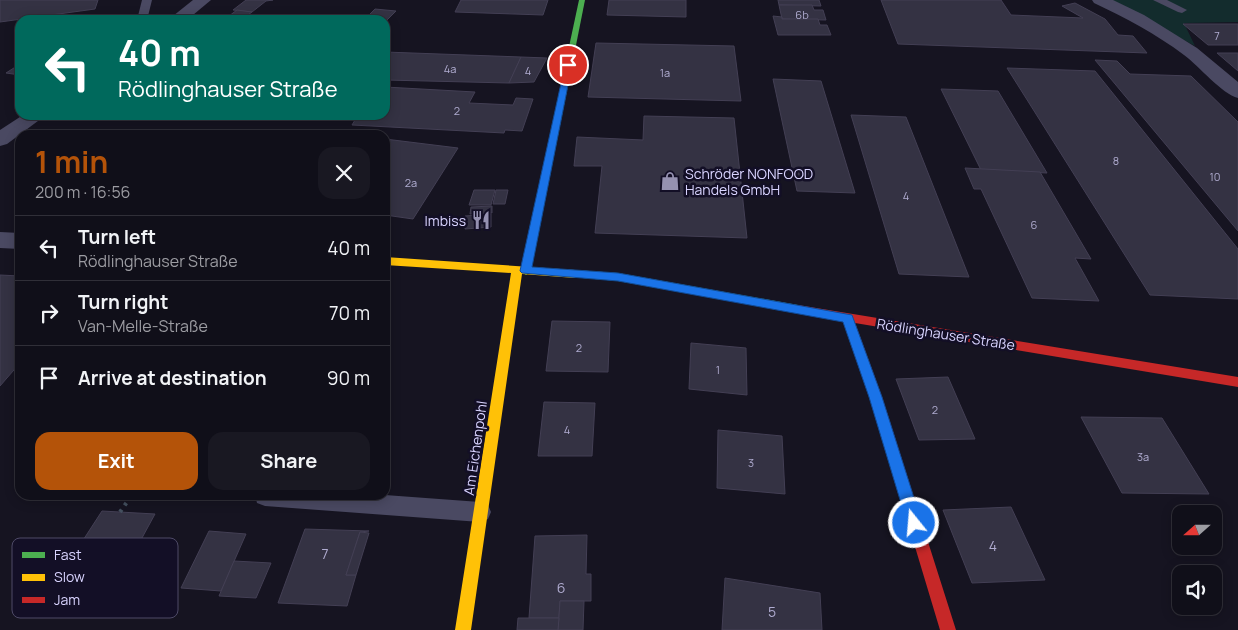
<!DOCTYPE html>
<meta charset="utf-8">
<style>
:root{--surface:#100f19;--page:#191822;--text:#f1f3f6;--muted:#9c9ca2;--line:#302f38;--accent:#b45309}
body{margin:0;font-family:Manrope,sans-serif;background:var(--page);color:var(--text);height:100vh;display:flex;flex-direction:column;font-size:19px;white-space:nowrap}
*{box-sizing:border-box;margin:0}
p{font-size:16px;color:var(--muted)}
.icon{flex:none;width:28px;height:28px;fill:none;stroke:currentColor;stroke-width:2;stroke-linecap:round;stroke-linejoin:round}
.map{position:relative;flex:1;overflow:hidden}
.sheet{position:absolute;left:15px;top:130px;width:375px;height:370px;display:flex;flex-direction:column;background:var(--surface);border-radius:15px;box-shadow:0 2px 12px #0003,0 0 0 1px var(--line)}
.sheet>*{flex:none}
.guide{position:absolute;left:15px;top:15px;width:375px;height:105px;border-radius:15px;box-shadow:0 2px 12px #0003,0 0 0 1px var(--line);background:#00695c;color:#fff;overflow:hidden}
.needle{width:32px;rotate:249deg}
.tools{position:absolute;left:1172px;top:505px;display:grid;gap:10px}
.tools a{display:grid;place-items:center;width:50px;height:50px;border-radius:10px;background:var(--surface);box-shadow:0 2px 12px #0003,0 0 0 1px var(--line);font-size:25px}
.pin{position:absolute;display:grid;place-items:center;width:42px;height:42px;color:#fff;margin:-21px;border:2px solid #fff;border-radius:50%;box-shadow:0 1px 5px #0007}
.me{position:absolute;width:55px;margin:-28px;rotate:343deg;stroke-linejoin:round;filter:drop-shadow(0 0 4px #0008)}
.turn{display:flex;align-items:center;gap:18px;height:105px;padding:0 20px;font-size:22px}
.turn .icon{width:65px;height:65px;stroke-width:2.5}
.turn b{display:block;font-size:35px;line-height:42px}
.round{display:grid;place-items:center;flex:none;width:52px;height:52px;border-radius:15px;background:var(--page)}
.overview{display:flex;align-items:center;justify-content:space-between;height:85px;padding:0 20px}
h1{font-size:30px;font-weight:700;line-height:38px;color:var(--accent)}
.action{display:flex;gap:10px;margin-top:auto;padding:10px 20px}
.action a{flex:1;height:58px;border-radius:15px;background:var(--accent);color:#fff;font-size:20px;font-weight:700;line-height:58px;text-align:center}
.action a+a{background:var(--page);color:var(--text)}
ul{padding:0;list-style:none}
li{display:flex;align-items:center;gap:15px;height:65px;padding:0 20px;border-top:1px solid var(--line)}
li div{flex:1}
li b{display:block;font-size:19px}
li em{font-style:normal}
.map>svg:first-child{display:block}
</style>
<div class="map">
<svg width="1238" height="630" viewBox="0 0 1238 630">
<rect width="100%" height="100%" fill="#161421"/>
<!-- green -->
<path fill="#132c2d" d="M1109 0H1238V22L1184 23 1195 46Z"/>
<!-- building -->
<g fill="#343243" stroke="#433f54">
<path d="M0 0H98L95 9 0 22Z"/>
<path d="M246 0H273L266 1 252 12 233 10Z"/>
<path d="M461 0H548L543 15 455 12Z"/>
<path d="M609 0H686V17L607 15Z"/>
<path d="M778 0H819L821 6 779 5Z"/>
<path d="M881 0H1001L1011 15 1083 18 1062 6 1075 3 1105 19 1118 35 1133 36 1147 53 898 44Z"/>
<path d="M779 5H812L814 10H823L826 20 782 19Z"/>
<path d="M375 9 396 11 385 22V20H364Z"/>
<path d="M237 10 252 12 241 20 225 19Z"/>
<path d="M773 16 782 17V19H818L820 25H827L831 35H778Z"/>
<path d="M1183 24H1238V45H1208Z"/>
<path d="M596 43 734 46 741 101 588 97Z"/>
<path d="M385 52 521 57 509 83 385 80Z"/>
<path d="M1217 53H1238V71Z"/>
<path d="M521 57 547 58 534 82 509 83Z"/>
<path d="M1095 60 1117 61 1130 74 1191 76 1238 122V231Z"/>
<path d="M20 64V75L6 73Z"/>
<path d="M1007 68 1095 71 1238 249V299L1150 295Z"/>
<path d="M773 79 821 81 855 193 797 191Z"/>
<path d="M385 87 475 92 469 103 513 105 516 98 533 99 522 131 505 130 504 133 352 125 358 115H385Z"/>
<path d="M941 89 998 91 1047 173 981 170Z"/>
<path d="M851 115 906 117 969 277 899 274Z"/>
<path d="M644 116 734 118 747 238 595 233 602 166H574L577 137 643 140Z"/>
<path d="M385 139 458 148 413 219 385 215Z"/>
<path d="M965 168 1040 172 1091 259 1075 258 1099 301 1032 298 981 189H974Z"/>
<path d="M474 190H495L491 205H469Z"/>
<path d="M496 190H508L505 204H493Z"/>
<path d="M492 206V213L470 214 471 207Z"/>
<path d="M491 214V227L465 229V216Z"/>
<path d="M0 275 20 276V363L0 386Z"/>
<path d="M552 321 610 322 608 372 546 371Z"/>
<path d="M691 343 746 348 747 395 689 389Z"/>
<path d="M948 377 975 439 919 440 896 379Z"/>
<path d="M544 402 595 403 592 456H538Z"/>
<path d="M1081 417 1162 418 1209 494 1122 493Z"/>
<path d="M718 430 782 436 785 494 717 488Z"/>
<path d="M1011 507 1045 580 972 583 943 510Z"/>
<path d="M102 511 155 514 124 571 65 568Z"/>
<path d="M305 529 369 531 360 532 346 575H356L347 606 278 603Z"/>
<path d="M209 531 246 534 221 591 181 588Z"/>
<path d="M360 532 369 533 356 575H346Z"/>
<path d="M587 535 586 574H591V601H560L559 618H529L535 536Z"/>
<path d="M234 561 271 563 256 598 219 596Z"/>
<path d="M725 578 820 593 822 630H722Z"/>
<path d="M560 601H584L583 630H558Z"/>
<path d="M518 618H559L558 630H517Z"/>
</g>
<g fill="none" stroke-linecap="round" stroke-linejoin="round">
<!-- path -->
<g stroke="#44505f" stroke-width="4" stroke-dasharray="3 5" stroke-linecap="butt">
<path d="M171 495 193 499 199 495"/>
<path d="M120 512 132 495"/>
</g>
<!-- lane -->
<g fill="#4a4962" fill-rule="evenodd">
<path d="M142 0H152L147 20H137Z"/>
<path d="M1153 0H1167L1187 10 1182 13 1178 12Z"/>
<path d="M255 495H385L480 502 488 505 491 512 488 519 480 522 265 506 257 503Z"/>
</g>
<!-- street -->
<g fill="#4a4962" fill-rule="evenodd">
<path d="M193 0H211L187 20H168Z"/>
<path d="M1092 0H1113L1144 15 1197 48 1238 82V98C1222 94 1199 66 1184 55 1156 34 1126 18 1094 3Z"/>
<path d="M23 115H46L7 144 0 146V130Z"/>
<path d="M0 232 20 233V249L0 248Z"/>
</g>
<!-- fast -->
<g fill="#4caf50" fill-rule="evenodd">
<path d="M579 0H585L531 271 526 275 521 271Z"/>
<path d="M575 270 618 273 798 305 804 309 798 313 618 281 571 277 570 274 571 271Z"/>
</g>
<!-- slow -->
<path fill="#ffc107" fill-rule="evenodd" d="M385 257 575 270 580 274 575 278 522 274 471 630H455L511 273 385 265Z"/>
<!-- jam -->
<path fill="#c62828" fill-rule="evenodd" d="M798 305 1238 377V387L855 323 882 397 956 630H940L870 397 843 321 794 312 792 309Z"/>
</g>
<!-- route -->
<path fill="#1a73e8" stroke="#114b97" d="M568 63 572 65 532 267 618 273 852 315 882 397 922 523 919 527 914 529 909 527 907 523 869 397 843 322 618 281 522 273 520 271 565 65Z"/>
<!-- icons -->
<defs>
<g id="shop-bare" transform="scale(1.5)"><path d="M-5-2.5h2.3a2.7 3.5 0 0 1 5.4 0H5L5.5 6h-11ZM-1.5-2.5h3a1.5 2.3 0 0 0-3 0Z" fill="#9591b1" stroke="#130f26" stroke-width="2.5" paint-order="stroke"/></g>
<g id="restaurant-bare" transform="scale(1.5)"><path d="M-5-6h1v4h1v-4h1v4h1v-4h1v5L-1.5 .5V6h-2V.5L-5-1ZM5-6V6H3V1.5H1.5Q1.5-4 5-6Z" fill="#9591b1" stroke="#130f26" stroke-width="2.5" paint-order="stroke"/></g>
</defs>
<g fill-rule="evenodd">
<use href="#shop-bare" x="670" y="181"/>
<use href="#restaurant-bare" x="481" y="220"/>
</g>
<g text-anchor="middle" dominant-baseline="central" stroke-width="5" stroke-linejoin="round" paint-order="stroke">
<!-- number labels -->
<g font-size="11" fill="#b0acd0">
<text x="802" y="14">6b</text>
<text x="1217" y="35">7</text>
<text x="450" y="68">4a</text>
<text x="528" y="70">4</text>
<text x="665" y="72">1a</text>
<text x="457" y="110">2</text>
<text x="1116" y="160">8</text>
<text x="1215" y="176">10</text>
<text x="411" y="182">2a</text>
<text x="906" y="195">4</text>
<text x="1034" y="224">6</text>
<text x="579" y="347">2</text>
<text x="718" y="369">1</text>
<text x="935" y="409">2</text>
<text x="567" y="429">4</text>
<text x="1143" y="456">3a</text>
<text x="751" y="462">3</text>
</g>
<!-- poi labels -->
<g font-size="14" fill="#d9d4ff" stroke="#130f26" text-anchor="start">
<text x="685" y="173">Schröder NONFOOD<tspan x="685" dy="16">Handels GmbH</tspan></text>
<text x="466" y="220" text-anchor="end">Imbiss</text>
</g>
<!-- street labels -->
<g font-size="14" fill="#d9d4ff" stroke="#130f26">
<text transform="translate(946 334) rotate(9)">Rödlinghauser Straße</text>
<text transform="translate(475 448) rotate(-82)">Am Eichenpohl</text>
</g>
<!-- near-number labels -->
<g font-size="14" fill="#b0acd0">
<text x="993" y="545">4</text>
<text x="325" y="553">7</text>
<text x="561" y="587">6</text>
<text x="772" y="611">5</text>
</g>
</g>
<!-- legend -->
<rect x="12" y="538" width="166" height="80" rx="8" fill="#130f26" stroke="#4e4a67" stroke-width="1"/>
<rect x="22" y="552" width="23" height="6" fill="#4caf50"/>
<rect x="22" y="574" width="23" height="7" fill="#ffc107"/>
<rect x="22" y="597" width="23" height="6" fill="#c62828"/>
<g font-size="14" fill="#d9d4ff">
<text x="54" y="560">Fast</text>
<text x="54" y="582">Slow</text>
<text x="54" y="605">Jam</text>
</g>
</svg>
<div class="tools">
<a><svg class="needle" viewBox="-14 -14 28 28"><path d="M0-13l5 13h-10z" fill="#e53935"/><path d="M0 13l5-13h-10z" fill="#9c9ca2"/></svg></a>
<a><svg class="icon" aria-label="sound" viewBox="0 0 24 24"><path d="M4 9h4l5-4v14l-5-4H4zM17 9q2 3 0 6"/></svg></a>
</div>
<div class="pin" style="left:568px;top:65px;background:#d93025"><svg class="icon" aria-label="arrive" viewBox="0 0 24 24"><path d="M6 21V4h12l-3 4 3 4H6"/></svg></div>
<svg class="me" style="left:914px;top:523px" viewBox="-20 -20 40 40"><circle r="17" fill="#1a73e8" stroke="#fff" stroke-width="3"/><path d="M0-11L8 9 0 5-8 9z" fill="#fff"/></svg>
<div class="guide">
<div class="turn"><svg class="icon" aria-label="left" viewBox="0 0 24 24"><path d="M17 20v-9H6M10 6l-5 5 5 5"/></svg><div><b>40 m</b>Rödlinghauser Straße</div></div>
</div>
<section class="sheet">
<div class="overview"><div><h1>1 min</h1><p>200 m · 16:56</p></div><a class="round"><svg class="icon" aria-label="close" viewBox="0 0 24 24"><path d="M6 6l12 12M18 6L6 18"/></svg></a></div>
<ul>
<li><svg class="icon" aria-label="left" viewBox="0 0 24 24"><path d="M17 20v-9H6M10 6l-5 5 5 5"/></svg><div><b>Turn left</b><p>Rödlinghauser Straße</p></div><em>40 m</em></li>
<li><svg class="icon" aria-label="right" viewBox="0 0 24 24"><path d="M7 20v-9h11M14 6l5 5-5 5"/></svg><div><b>Turn right</b><p>Van-Melle-Straße</p></div><em>70 m</em></li>
<li><svg class="icon" aria-label="arrive" viewBox="0 0 24 24"><path d="M6 21V4h12l-3 4 3 4H6"/></svg><div><b>Arrive at destination</b></div><em>90 m</em></li>
</ul>
<div class="action"><a>Exit</a><a>Share</a></div>
</section>
</div>
